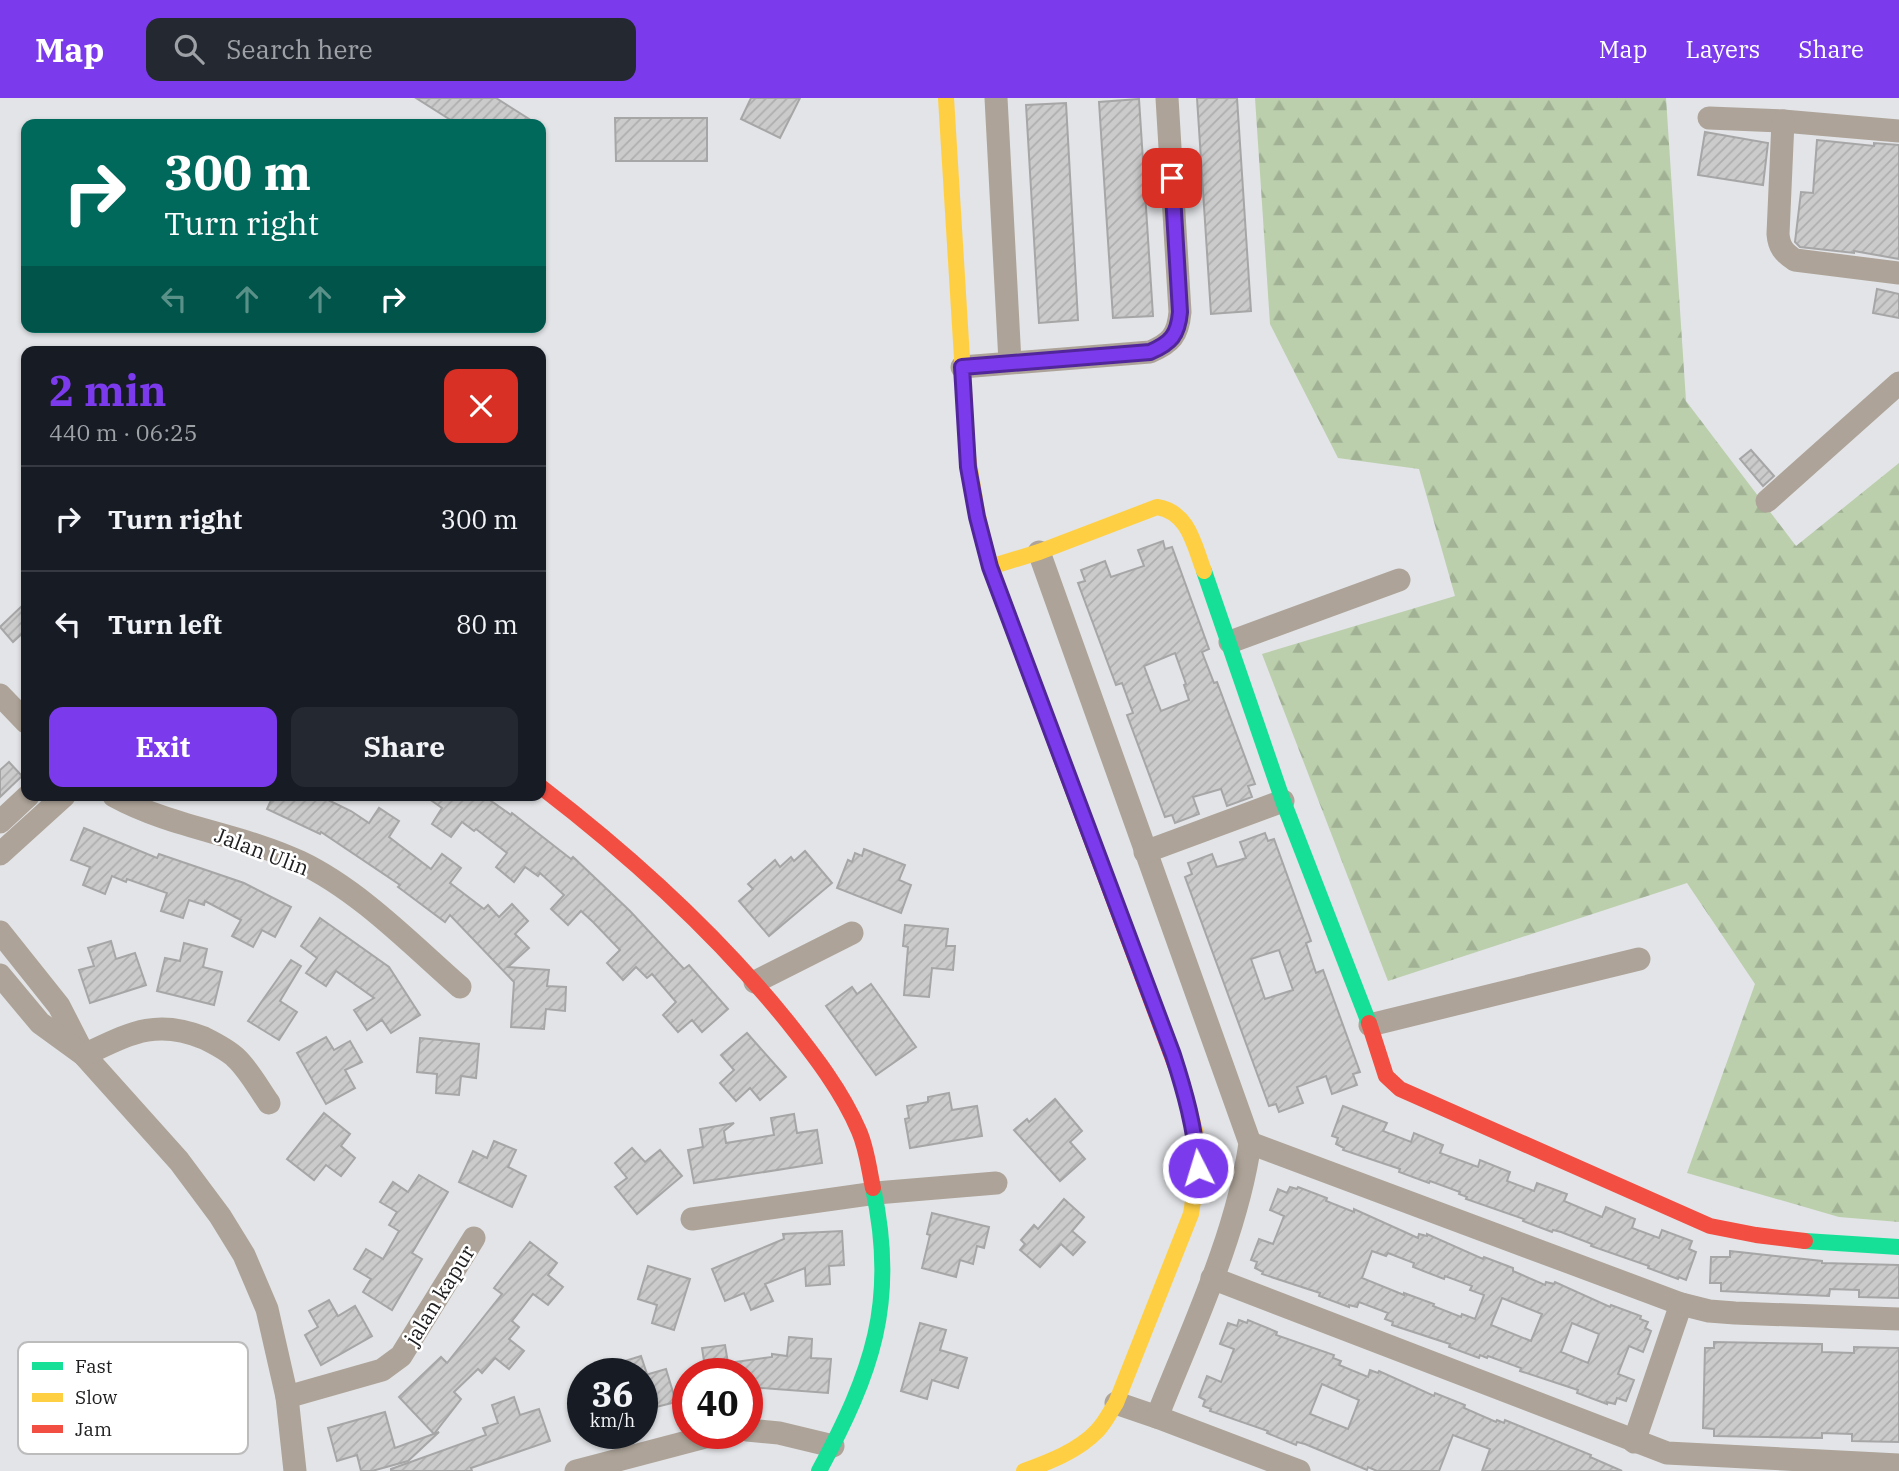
<!DOCTYPE html>
<meta charset="utf-8">
<style>
:root{--surface:#171b24;--page:#242831;--text:#f1f3f6;--muted:#9ea1a6;--line:#363941;--accent:#7c3aed}
body{margin:0;font-family:"IBM Plex Serif",serif;background:var(--page);color:var(--text);height:100vh;display:flex;flex-direction:column;font-size:26px;white-space:nowrap}
*{box-sizing:border-box;margin:0}
p{font-size:23px;color:var(--muted)}
.icon{flex:none;width:38px;height:38px;fill:none;stroke:currentColor;stroke-width:2;stroke-linecap:round;stroke-linejoin:round}
.map{position:relative;flex:1;overflow:hidden}
.panel{position:absolute;left:21px;top:248px;width:525px;height:455px;display:flex;flex-direction:column;background:var(--surface);border-radius:14px;box-shadow:0 2px 5px #0004}
.panel>*{flex:none}
.banner{position:absolute;left:21px;top:21px;width:525px;height:214px;border-radius:14px;box-shadow:0 2px 5px #0004;background:#00695c;color:#fff;overflow:hidden}
.speed{position:absolute;left:567px;top:1260px;display:flex;gap:14px;font-size:35px;font-weight:700;text-align:center}
.speed>*{display:grid;place-content:center;width:91px;height:91px;border-radius:50%;background:var(--surface);box-shadow:0 2px 5px #0004;line-height:1}
.speed small{font-size:18px;font-weight:400}
.speed .limit{border:10px solid #d22;background:#fff;color:#111}
.pin{position:absolute;display:grid;place-items:center;width:60px;height:60px;color:#fff;margin:-30px;border-radius:14px;box-shadow:0 4px 10px #0006}
.me{position:absolute;width:77px;margin:-38px;rotate:355deg;stroke-linejoin:round;filter:drop-shadow(0 0 5px #0008)}
.turn{display:flex;align-items:center;gap:24px;height:147px;padding:0 28px;font-size:32px}
.turn .icon{width:91px;height:91px;stroke-width:2.5}
.turn b{display:block;font-size:49px;line-height:60px}
.lanes{display:flex;align-items:center;height:66px;padding:0 28px;background:#0003;justify-content:center;gap:35px;direction:ltr}
.lanes .off{opacity:.35}
.round{display:grid;place-items:center;flex:none;width:74px;height:74px;border-radius:14px;background:var(--page)}
.summary{display:flex;align-items:center;justify-content:space-between;height:119px;padding:0 28px}
h1{font-size:42px;font-weight:700;line-height:52px;color:var(--accent)}
.primary-button{display:flex;gap:14px;margin-top:auto;padding:14px 28px}
.primary-button a{flex:1;height:80px;border-radius:14px;background:var(--accent);color:#fff;font-size:28px;font-weight:700;line-height:80px;text-align:center}
.primary-button a+a{background:var(--page);color:var(--text)}
ul{padding:0;list-style:none}
li{display:flex;align-items:center;gap:21px;height:105px;padding:0 28px;border-top:2px solid var(--line)}
li div{flex:1}
li b{display:block;font-size:26px}
li em{font-style:normal}
header{display:flex;align-items:center;gap:42px;box-sizing:border-box;height:98px;padding:0 35px;background:var(--accent);color:#fff}
header strong{font-size:33px}
nav{display:flex;gap:38px;margin-inline-start:auto;font-size:24px}
.search{width:490px;height:63px;background:var(--page);display:flex;align-items:center;gap:18px;box-sizing:border-box;padding:0 24px;border-radius:14px;color:var(--muted);font-size:26px}
.map>svg:first-child{display:block}
</style>
<header>
<strong>Map</strong>
<div class="search"><svg class="icon" aria-label="search" viewBox="0 0 24 24"><circle cx="10" cy="10" r="6"/><path d="M15 15l6 6"/></svg>Search here</div>
<nav><a>Map</a><a>Layers</a><a>Share</a></nav>
</header>
<div class="map">
<svg width="1899" height="1373" viewBox="0 0 1899 1373">
<defs>
<pattern id="forest-firs" width="22" height="20" patternUnits="userSpaceOnUse" patternTransform="scale(1.75)"><rect width="22" height="20" fill="#bbcfac"/><path d="M5 1l3.5 6h-7zM16 11l3.5 6h-7z" fill="#a0b194"/></pattern>
<pattern id="building-hatch" width="6" height="6" patternUnits="userSpaceOnUse" patternTransform="scale(1.75)"><rect width="6" height="6" fill="#cbcbcc"/><path d="M-1 1l2-2M0 6l6-6M5 7l2-2" fill="none" stroke="#aeaeaf"/></pattern>
</defs>
<rect width="100%" height="100%" fill="#e2e4e7"/>
<!-- forest -->
<path fill="url(#forest-firs)" d="M1255 0H1666L1686 303 1796 448 1899 365V1124L1839 1119 1687 1075 1755 886 1687 785 1388 883 1262 556 1455 498 1419 371 1338 360 1270 226Z"/>
<!-- building -->
<g fill="url(#building-hatch)" stroke="#a7a6a7" stroke-width="2" fill-rule="evenodd">
<path d="M416 0H496L537 26H457Z"/>
<path d="M751 0H800L780 40 741 21Z"/>
<path d="M1197 0H1237L1251 213 1211 216Z"/>
<path d="M1139 1 1153 218 1113 220 1099 4Z"/>
<path d="M1066 5 1078 222 1039 225 1026 7Z"/>
<path d="M615 20H707V63H616Z"/>
<path d="M1705 34 1768 45 1763 87 1698 77Z"/>
<path d="M1817 42 1874 48V45L1899 47V161L1854 153V155L1800 149 1795 144 1801 94 1813 95Z"/>
<path d="M1877 191 1899 196V220L1873 215Z"/>
<path d="M1751 352 1774 378 1763 388 1740 361Z"/>
<path d="M1163 443 1165 451 1172 449 1209 551 1202 554 1214 585 1217 584 1255 686 1248 688 1252 699 1227 708 1221 691 1193 699 1199 716 1175 725 1172 717 1165 719 1127 617 1133 615 1122 585 1116 587 1078 485 1085 483 1081 472 1105 463 1111 479 1144 468 1138 452ZM1175 555 1186 586 1184 587 1189 602 1161 613 1144 568Z"/>
<path d="M26 504V532L13 544 0 529Z"/>
<path d="M9 664 22 678 0 699V672Z"/>
<path d="M273 698H320L351 713 369 725 379 710 399 723 389 739 431 771 442 756 461 770 450 785 484 811 488 807 499 819 512 806 528 823 515 836 529 850 508 869 549 872 547 888 566 889 565 913 546 911 544 931 511 929 514 884 450 817 445 824 398 789 400 787 321 734 320 736 267 711Z"/>
<path d="M425 698H484L511 717 512 715 571 761 573 759 630 813 684 871 689 867 728 911 702 934 692 922 678 934 663 917 676 904 652 876 647 880 636 869 623 882 607 865 620 852 593 824 581 813 568 827 551 811 564 797 540 775 538 778 525 769 514 784 496 769 507 755 476 731 474 733 462 724 451 739 432 726 442 710Z"/>
<path d="M84 730 157 760 159 756 244 785 291 809 275 839 262 832 253 849 232 838 241 822 205 803 204 807 189 802 183 820 161 813 167 795 127 781 126 784 112 778 105 796 83 787 90 769 71 762Z"/>
<path d="M1265 735 1268 743 1274 741 1311 843 1306 845 1316 875 1323 872 1360 974 1353 976 1357 987 1332 996 1326 978 1297 989 1303 1005 1279 1014 1276 1006 1269 1008 1185 779 1192 776 1188 765 1212 756 1217 769 1246 760 1240 744ZM1279 852 1293 892 1265 901 1251 861Z"/>
<path d="M864 751 905 767 899 782 911 787 901 815 837 790 848 762 852 764 855 755 862 758Z"/>
<path d="M805 753 832 785 769 838 739 803 753 791 748 786 775 762 780 769 791 759 794 763Z"/>
<path d="M320 820 389 869 420 917 391 935 382 922 367 932 354 912 374 900 336 873 326 888 306 875 317 860 301 848Z"/>
<path d="M905 827 948 831 946 848H955L953 872 932 870 929 899 904 897 908 849 903 848Z"/>
<path d="M111 843 116 861 135 855 146 887 90 905 79 872 94 868 88 850Z"/>
<path d="M184 845 207 851 203 869 222 874 214 907 157 893 165 860 180 863Z"/>
<path d="M291 862 301 868 280 903 297 914 279 942 248 923Z"/>
<path d="M871 886 916 949 876 977 826 908 852 889 857 896Z"/>
<path d="M747 935 786 979 760 1002 750 990 736 1003 720 985 734 972 721 957Z"/>
<path d="M326 939 334 952 350 943 362 964 345 972 355 990 326 1006 297 955Z"/>
<path d="M420 940 479 946 476 980 461 978 459 997 436 995 437 976 417 974Z"/>
<path d="M949 995 952 1012 977 1008 982 1038 910 1050 905 1021 909 1020 907 1008 928 1004V999Z"/>
<path d="M1055 1001 1082 1033 1070 1044 1085 1061 1060 1083 1014 1032 1027 1021 1029 1024Z"/>
<path d="M1343 1008 1387 1025 1383 1033 1411 1044 1414 1035 1443 1047 1440 1055 1478 1069 1480 1062 1510 1074 1507 1083 1534 1093 1537 1085 1567 1096 1564 1103 1602 1119 1606 1109 1635 1121 1632 1130 1659 1140 1662 1132 1692 1143 1689 1151 1696 1154 1686 1182 1679 1179 1678 1181 1648 1170 1649 1168 1591 1148 1592 1146 1561 1134 1553 1132 1552 1134 1523 1123 1524 1121 1466 1101 1467 1099 1459 1096 1460 1094 1430 1083 1429 1085 1399 1074 1400 1071 1343 1052 1344 1050 1336 1046 1338 1040 1332 1038Z"/>
<path d="M324 1015 350 1036 341 1048 355 1060 341 1078 326 1067 314 1082 287 1061Z"/>
<path d="M794 1016 797 1035 817 1032 822 1065 694 1085 688 1052 703 1049 700 1031 734 1025 724 1033 726 1045 774 1037 771 1020Z"/>
<path d="M494 1043 516 1052 508 1069 526 1078 512 1109 459 1084 473 1053 487 1060Z"/>
<path d="M632 1050 645 1064 660 1052 682 1078 637 1116 615 1089 627 1080 615 1065Z"/>
<path d="M419 1077 448 1094 412 1155 422 1161 392 1212 363 1194 371 1181 354 1171 366 1151 383 1161 399 1133 389 1127 397 1114 380 1104 393 1084 408 1094Z"/>
<path d="M1290 1089 1297 1091 1298 1089 1327 1100 1326 1103 1354 1114V1111L1418 1140 1419 1136 1427 1138V1136L1483 1161 1484 1159 1513 1170V1173L1545 1187 1546 1184 1554 1186 1555 1184 1610 1209 1611 1207 1641 1218 1640 1221 1648 1224 1645 1230 1651 1233 1643 1254 1629 1248 1618 1276 1634 1282 1626 1303 1617 1300 1615 1306 1607 1304V1306L1577 1295 1578 1292 1520 1273 1521 1270 1488 1258 1487 1260 1480 1257 1479 1260 1449 1249 1450 1246 1392 1227 1393 1224 1385 1221 1388 1215 1359 1204 1357 1209 1349 1207V1209L1319 1198 1320 1195 1262 1176 1263 1174 1255 1170 1257 1164 1251 1162 1259 1141 1273 1146 1284 1118 1270 1112 1278 1091 1287 1095ZM1372 1153 1386 1158 1388 1155 1414 1165 1413 1169 1444 1181 1445 1178 1472 1188 1470 1192 1484 1197 1475 1221 1462 1216 1461 1219 1433 1208 1434 1206 1404 1195V1197L1362 1180ZM1502 1200 1542 1216 1531 1243 1491 1227ZM1572 1225 1599 1236 1588 1265 1561 1254Z"/>
<path d="M1064 1101 1084 1119 1072 1133 1085 1144 1073 1157 1061 1146 1040 1169 1020 1152 1025 1146 1021 1142 1034 1127 1038 1131Z"/>
<path d="M932 1115 989 1129 984 1150 977 1148 973 1166 960 1162 956 1179 922 1170 930 1137 927 1136Z"/>
<path d="M842 1133 844 1167 829 1168 830 1186 806 1188 805 1170 765 1186 773 1203 751 1212 744 1195 725 1203 712 1171 784 1141 783 1136Z"/>
<path d="M530 1144 557 1165 548 1177 563 1189 548 1207 533 1196 512 1223 519 1229 509 1241 524 1253 509 1271 495 1260 482 1275 478 1271 454 1294 461 1301 434 1336 399 1299 441 1259 447 1265 502 1196 494 1190Z"/>
<path d="M1730 1153 1822 1163V1165L1899 1167V1200L1859 1199V1192L1830 1191 1829 1198 1721 1193V1185H1710L1711 1159H1730Z"/>
<path d="M648 1168 690 1181 674 1232 652 1225 657 1207 638 1201Z"/>
<path d="M329 1202 338 1218 355 1208 372 1238 321 1267 305 1237 318 1229 309 1213Z"/>
<path d="M1239 1222 1247 1225 1248 1222 1277 1234 1276 1237 1334 1257 1333 1260 1341 1263 1339 1267 1368 1279 1370 1272 1378 1275 1379 1273 1434 1298 1435 1295 1465 1307 1464 1310 1496 1324 1497 1322 1504 1325 1505 1322 1591 1357 1590 1359 1622 1373H1482L1490 1351 1453 1337 1439 1373H1377L1368 1369 1367 1372 1305 1346 1297 1344 1296 1347 1267 1335 1268 1333 1210 1313 1211 1311 1203 1308 1205 1302 1199 1299 1207 1278 1221 1284 1234 1251 1220 1246 1228 1225 1237 1228ZM1322 1286 1359 1302 1348 1331 1310 1316Z"/>
<path d="M920 1225 946 1232 940 1252 967 1260 958 1290 932 1282 927 1301 901 1293Z"/>
<path d="M789 1239 812 1241 811 1260 831 1261 828 1295 747 1289V1276H706L702 1250 725 1247 728 1265 772 1259V1256L787 1258Z"/>
<path d="M1714 1244 1822 1246V1254L1854 1255V1249L1899 1250V1344L1852 1343V1336L1822 1335V1340L1714 1338V1331L1703 1330 1705 1250H1714Z"/>
<path d="M641 1258 647 1276H597L596 1272Z"/>
<path d="M666 1271 676 1304 656 1309 654 1299 642 1302V1278Z"/>
<path d="M514 1299 520 1317 539 1311 550 1343 471 1370 472 1373H391V1371L486 1337 483 1330 498 1325 492 1307Z"/>
<path d="M385 1314 395 1350 439 1334 408 1363 372 1373H361L357 1357 337 1363 328 1330Z"/>
</g>
<g fill="none" stroke-linecap="round" stroke-linejoin="round">
<!-- street -->
<g stroke="#ada398" stroke-width="23">
<path d="M996 0 1010 264"/>
<path d="M1709 20 1783 23 1899 33"/>
<path d="M1783 23 1778 136C1779 149 1784 155 1795 162L1899 175"/>
<path d="M962 269 1150 254C1171 245 1178 237 1180 214L1167 0"/>
<path d="M1767 403 1899 285"/>
<path d="M1039 454 1250 1045C1237 1137 1191 1233 1157 1319L1116 1305"/>
<path d="M1230 544 1399 482"/>
<path d="M0 597 26 624"/>
<path d="M114 698C172 730 241 736 300 764 359 792 411 846 460 889"/>
<path d="M0 724 28 698"/>
<path d="M1145 754 1283 703"/>
<path d="M0 756 64 698"/>
<path d="M0 834 59 908 81 951"/>
<path d="M0 877 40 925 84 957 179 1063 220 1118 244 1157 267 1211 287 1299 295 1373"/>
<path d="M755 884 852 835"/>
<path d="M1370 927 1639 861"/>
<path d="M84 957C129 936 155 920 204 940 214 945 228 952 236 960 249 972 259 991 269 1005"/>
<path d="M1250 1045 1681 1206 1709 1213 1735 1215 1899 1221"/>
<path d="M692 1121 876 1095 996 1085"/>
<path d="M1212 1180 1667 1355 1899 1367"/>
<path d="M287 1299 382 1272 401 1258 474 1140"/>
<path d="M1157 1319 1299 1373"/>
<path d="M747 1332 779 1335 833 1348"/>
<path d="M1634 1344 1681 1206"/>
<path d="M576 1373 721 1335"/>
</g>
<!-- fast -->
<g stroke="#16e098" stroke-width="16">
<path d="M1204 473 1283 703 1369 925"/>
<path d="M1805 1143 1899 1149"/>
<path d="M819 1373C872 1274 898 1204 873 1090"/>
</g>
<!-- slow -->
<g stroke="#ffcf43" stroke-width="16">
<path d="M946 0 968 358 977 414 990 469 1014 534"/>
<path d="M990 469 1039 454 1157 409C1189 414 1194 447 1204 473"/>
<path d="M1024 1373C1049 1364 1078 1353 1097 1333 1105 1325 1110 1314 1116 1305L1191 1116 1198 1070 1196 1036 1183 988"/>
</g>
<!-- jam -->
<g stroke="#f24e42" stroke-width="16">
<path d="M1014 534 1183 988"/>
<path d="M541 689C631 758 715 834 787 923 814 957 842 993 859 1033 867 1051 869 1072 873 1090"/>
<path d="M1369 925 1386 978 1400 991 1710 1128 1756 1137 1805 1143"/>
</g>
</g>
<g fill="none" stroke-linecap="round" stroke-linejoin="round">
<!-- route casing -->
<g stroke="#51269a" stroke-width="18">
<path id="route" d="M1172 80 1180 214C1178 237 1171 245 1150 254L962 269 968 369 977 419 990 469 1173 957C1185 994 1195 1030 1198 1070"/>
</g>
<!-- route -->
<use href="#route" stroke="#7c3aed" stroke-width="12"/>
</g>
<g text-anchor="middle" dominant-baseline="central" stroke-width="5" stroke-linejoin="round" paint-order="stroke">
<!-- street labels -->
<g font-size="21" fill="#202022" stroke="#fff">
<text transform="translate(262 753) rotate(21)">Jalan Ulin</text>
<text transform="translate(439 1197) rotate(-58)">jalan kapur</text>
</g>
</g>
<!-- legend -->
<rect x="18" y="1244" width="230" height="112" rx="10" fill="#fff" stroke="#bcbcbd" stroke-width="2"/>
<rect x="32" y="1264" width="31" height="8" fill="#16e098"/>
<rect x="32" y="1295" width="31" height="9" fill="#ffcf43"/>
<rect x="32" y="1327" width="31" height="8" fill="#f24e42"/>
<g font-size="19" fill="#202022">
<text x="75" y="1275">Fast</text>
<text x="75" y="1306">Slow</text>
<text x="75" y="1338">Jam</text>
</g>
</svg>
<div class="speed"><div>36<small>km/h</small></div><div class="limit">40</div></div>
<div class="pin" style="left:1172px;top:80px;background:#d93025"><svg class="icon" aria-label="arrive" viewBox="0 0 24 24"><path d="M6 21V4h12l-3 4 3 4H6"/></svg></div>
<svg class="me" style="left:1198px;top:1070px" viewBox="-20 -20 40 40"><circle r="17" fill="#7c3aed" stroke="#fff" stroke-width="3"/><path d="M0-11L8 9 0 5-8 9z" fill="#fff"/></svg>
<div class="banner">
<div class="turn"><svg class="icon" aria-label="right" viewBox="0 0 24 24"><path d="M7 20v-9h11M14 6l5 5-5 5"/></svg><div><b>300 m</b>Turn right</div></div>
<div class="lanes"><svg class="icon off" aria-label="left" viewBox="0 0 24 24"><path d="M17 20v-9H6M10 6l-5 5 5 5"/></svg><svg class="icon off" aria-label="ahead" viewBox="0 0 24 24"><path d="M12 20V5M6 11l6-6 6 6"/></svg><svg class="icon off" aria-label="ahead" viewBox="0 0 24 24"><path d="M12 20V5M6 11l6-6 6 6"/></svg><svg class="icon" aria-label="right" viewBox="0 0 24 24"><path d="M7 20v-9h11M14 6l5 5-5 5"/></svg></div>
</div>
<section class="panel">
<div class="summary"><div><h1>2 min</h1><p>440 m · 06:25</p></div><a class="round" style="background:#d93025;color:#fff"><svg class="icon" aria-label="close" viewBox="0 0 24 24"><path d="M6 6l12 12M18 6L6 18"/></svg></a></div>
<ul>
<li><svg class="icon" aria-label="right" viewBox="0 0 24 24"><path d="M7 20v-9h11M14 6l5 5-5 5"/></svg><div><b>Turn right</b></div><em>300 m</em></li>
<li><svg class="icon" aria-label="left" viewBox="0 0 24 24"><path d="M17 20v-9H6M10 6l-5 5 5 5"/></svg><div><b>Turn left</b></div><em>80 m</em></li>
</ul>
<div class="primary-button"><a>Exit</a><a>Share</a></div>
</section>
</div>
